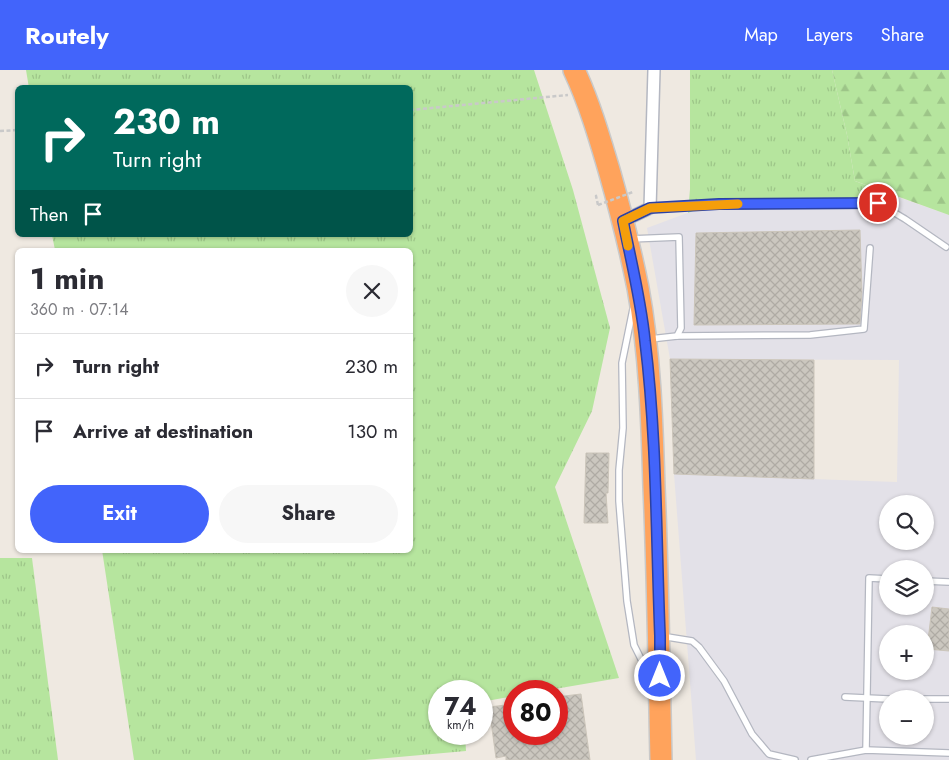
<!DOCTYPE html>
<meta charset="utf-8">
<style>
:root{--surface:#fff;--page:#f7f7f7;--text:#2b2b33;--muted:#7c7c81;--line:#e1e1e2;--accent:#4264fb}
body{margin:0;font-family:Jost,sans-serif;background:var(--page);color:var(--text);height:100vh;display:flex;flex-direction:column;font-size:19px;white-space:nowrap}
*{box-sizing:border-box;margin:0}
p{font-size:16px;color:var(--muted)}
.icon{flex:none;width:28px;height:28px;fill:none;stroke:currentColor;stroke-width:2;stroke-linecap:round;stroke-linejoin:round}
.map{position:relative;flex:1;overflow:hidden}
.panel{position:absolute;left:15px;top:178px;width:398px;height:305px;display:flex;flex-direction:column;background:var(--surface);border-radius:8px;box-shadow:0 1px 4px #0004}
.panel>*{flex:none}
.guide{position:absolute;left:15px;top:15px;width:398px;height:152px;border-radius:8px;box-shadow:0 1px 4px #0004;background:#00695c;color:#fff;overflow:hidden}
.fabs{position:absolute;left:879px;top:425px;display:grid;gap:10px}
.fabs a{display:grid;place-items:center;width:55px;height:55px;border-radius:50%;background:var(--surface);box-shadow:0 1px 4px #0004;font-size:25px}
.speed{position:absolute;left:428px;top:610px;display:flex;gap:10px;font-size:25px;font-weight:700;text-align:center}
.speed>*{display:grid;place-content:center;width:65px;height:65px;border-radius:50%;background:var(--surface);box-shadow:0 1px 4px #0004;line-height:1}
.speed small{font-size:12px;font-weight:400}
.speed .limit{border:8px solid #d22;background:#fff;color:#111}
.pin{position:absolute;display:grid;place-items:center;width:42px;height:42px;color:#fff;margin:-21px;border:2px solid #fff;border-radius:50%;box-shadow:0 1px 5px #0007}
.me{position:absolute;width:55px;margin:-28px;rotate:0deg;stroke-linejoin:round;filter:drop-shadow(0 0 4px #0008)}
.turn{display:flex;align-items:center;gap:18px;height:105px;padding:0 15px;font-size:22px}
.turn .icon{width:65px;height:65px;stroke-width:2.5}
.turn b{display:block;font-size:35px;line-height:42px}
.then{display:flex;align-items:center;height:48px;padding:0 15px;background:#0003;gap:10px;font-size:19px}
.round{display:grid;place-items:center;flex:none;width:52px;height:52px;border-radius:26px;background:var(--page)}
.headline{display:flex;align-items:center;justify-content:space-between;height:85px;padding:0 15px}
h1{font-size:30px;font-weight:700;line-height:38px}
.cta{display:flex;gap:10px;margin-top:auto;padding:10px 15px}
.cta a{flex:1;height:58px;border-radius:30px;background:var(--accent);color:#fff;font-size:20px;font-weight:700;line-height:58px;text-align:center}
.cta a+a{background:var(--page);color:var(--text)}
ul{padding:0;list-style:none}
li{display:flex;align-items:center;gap:15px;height:65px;padding:0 15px;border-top:1px solid var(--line)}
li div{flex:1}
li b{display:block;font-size:19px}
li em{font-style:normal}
header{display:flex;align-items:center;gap:30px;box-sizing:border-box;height:70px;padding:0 25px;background:var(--accent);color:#fff}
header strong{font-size:24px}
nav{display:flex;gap:28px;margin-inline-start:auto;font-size:18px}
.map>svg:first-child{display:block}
</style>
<header>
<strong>Routely</strong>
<nav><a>Map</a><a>Layers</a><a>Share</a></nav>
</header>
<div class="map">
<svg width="949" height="690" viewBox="0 0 949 690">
<defs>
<pattern id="grass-tufts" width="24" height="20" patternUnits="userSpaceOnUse" patternTransform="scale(1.25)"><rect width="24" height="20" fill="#b6e59e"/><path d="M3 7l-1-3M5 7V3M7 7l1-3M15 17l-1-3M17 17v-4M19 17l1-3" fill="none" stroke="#9dc588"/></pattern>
<pattern id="forest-firs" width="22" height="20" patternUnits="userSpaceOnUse" patternTransform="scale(1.25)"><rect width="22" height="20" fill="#b6e59e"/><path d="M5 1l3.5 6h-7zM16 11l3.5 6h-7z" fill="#9dc588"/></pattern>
<pattern id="building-cross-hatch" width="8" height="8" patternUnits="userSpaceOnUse" patternTransform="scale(1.25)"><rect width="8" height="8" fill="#cbc7bf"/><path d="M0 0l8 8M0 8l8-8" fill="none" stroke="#afaba4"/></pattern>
</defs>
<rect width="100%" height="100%" fill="#efe9e1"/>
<!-- industrial -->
<path fill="#e3e1e8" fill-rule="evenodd" d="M895 126 949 145V690H696L674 404 897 412 899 290 670 289 647 158 698 139ZM888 434H925V471H888ZM888 499H925V536H888ZM888 564H925V601H888ZM888 629H925V666H888Z"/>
<!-- grass -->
<g fill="url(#grass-tufts)">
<path d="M26 0H534L573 120 610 258 592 341 555 417 619 608 543 621H514V626L481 632V621H439V664H465L466 681 365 690H134L102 480H410V180H55L52 165H410V18H29Z"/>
<path d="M690 0H832L847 65 855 111 895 126 698 139 688 143 690 119Z"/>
<path d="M0 488H32L58 690H0Z"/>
</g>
<!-- forest -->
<path fill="url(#forest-firs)" d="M832 0H949V145L855 111 847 65Z"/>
<!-- building -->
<g fill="url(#building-cross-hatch)" stroke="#cbc5ba">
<path d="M860 160 862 223 860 254 694 255 696 163Z"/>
<path d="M670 289 814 290V409L674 404Z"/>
<path d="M586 383H609L608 423H606L608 453H584Z"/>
<path d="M932 537 949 539V581L927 579Z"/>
<path d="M581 624 590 690H506V686L496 688 489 637 514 634V664H556V627Z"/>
</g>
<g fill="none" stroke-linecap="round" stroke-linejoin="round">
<!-- lane casing -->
<g stroke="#b4b7c1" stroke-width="8">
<g id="lane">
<path d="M650 138 719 134 878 133 905 149 946 177"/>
<path d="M630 169 679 167 681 258 677 266 650 269"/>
<path d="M633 239 622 293 623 358 619 400V431L627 531 634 575 651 609"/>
<path d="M677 266 810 265 864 259 870 178"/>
<path d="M925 511 949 512"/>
<path d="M661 566 692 571 699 577 724 611 752 664 769 684 795 690"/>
<path d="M845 627 888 629"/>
<path d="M925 629H949"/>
<path d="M866 680 869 508 888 509"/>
<path d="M811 690 866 680 949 683"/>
</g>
</g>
<!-- street casing -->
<g stroke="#b4b7c1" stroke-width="14">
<path id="street" d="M623 151 650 138 654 0"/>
</g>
<!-- highway casing -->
<g stroke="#c9c9c9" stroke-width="24">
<path id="highway" d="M574 0C589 32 599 66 609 100 620 139 630 178 638 218 650 283 652 351 654 417 658 508 659 599 661 690"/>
</g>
<!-- path -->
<g stroke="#c9c9c9" stroke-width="2.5" stroke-dasharray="4 2.5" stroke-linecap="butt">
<path d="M410 40 568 25"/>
<path d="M0 61 18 60"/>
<path d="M598 135 596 126 599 125"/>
</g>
<!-- lane -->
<use href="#lane" stroke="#fff" stroke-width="5.5"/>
<!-- street -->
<use href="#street" stroke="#fff" stroke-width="11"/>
<!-- highway -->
<use href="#highway" stroke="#ffa35c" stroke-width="21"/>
<!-- path-bridge -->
<path stroke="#c9c9c9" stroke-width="2.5" stroke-dasharray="4 2.5" stroke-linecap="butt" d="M598 135 633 122"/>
</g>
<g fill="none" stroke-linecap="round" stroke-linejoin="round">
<!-- route casing -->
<g stroke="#2b41a3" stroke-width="12">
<path id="route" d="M660 606V566C656 468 657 368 645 271 641 230 631 191 623 151L650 138 719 134 878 133"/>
</g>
<!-- route -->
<use href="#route" stroke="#4264fb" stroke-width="9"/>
<!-- slow -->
<path stroke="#f59e0b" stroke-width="9" d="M628 176 623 151 650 138 738 134"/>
</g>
</svg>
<div class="fabs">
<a><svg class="icon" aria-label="search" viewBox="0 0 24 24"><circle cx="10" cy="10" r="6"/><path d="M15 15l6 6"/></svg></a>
<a><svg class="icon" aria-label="layers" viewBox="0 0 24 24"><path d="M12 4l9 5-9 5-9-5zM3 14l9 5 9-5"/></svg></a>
<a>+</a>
<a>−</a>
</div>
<div class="speed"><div>74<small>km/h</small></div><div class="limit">80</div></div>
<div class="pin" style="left:878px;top:133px;background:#d93025"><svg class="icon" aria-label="arrive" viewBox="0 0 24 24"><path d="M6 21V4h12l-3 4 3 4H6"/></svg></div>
<svg class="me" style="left:660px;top:606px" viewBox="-20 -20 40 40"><circle r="17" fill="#4264fb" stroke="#fff" stroke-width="3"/><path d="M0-11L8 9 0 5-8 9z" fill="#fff"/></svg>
<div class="guide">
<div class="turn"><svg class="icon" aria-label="right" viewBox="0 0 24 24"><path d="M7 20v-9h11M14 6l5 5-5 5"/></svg><div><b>230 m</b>Turn right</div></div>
<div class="then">Then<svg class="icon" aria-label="arrive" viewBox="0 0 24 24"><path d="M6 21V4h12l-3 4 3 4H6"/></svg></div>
</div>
<section class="panel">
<div class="headline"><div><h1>1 min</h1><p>360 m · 07:14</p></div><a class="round"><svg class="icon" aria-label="close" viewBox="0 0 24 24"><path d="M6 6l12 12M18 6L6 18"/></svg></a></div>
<ul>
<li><svg class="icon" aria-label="right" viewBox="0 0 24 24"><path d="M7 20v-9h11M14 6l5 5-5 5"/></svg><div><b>Turn right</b></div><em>230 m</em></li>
<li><svg class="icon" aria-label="arrive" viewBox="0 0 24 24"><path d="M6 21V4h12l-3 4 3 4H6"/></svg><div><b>Arrive at destination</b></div><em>130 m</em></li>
</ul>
<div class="cta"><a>Exit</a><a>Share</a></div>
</section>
</div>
